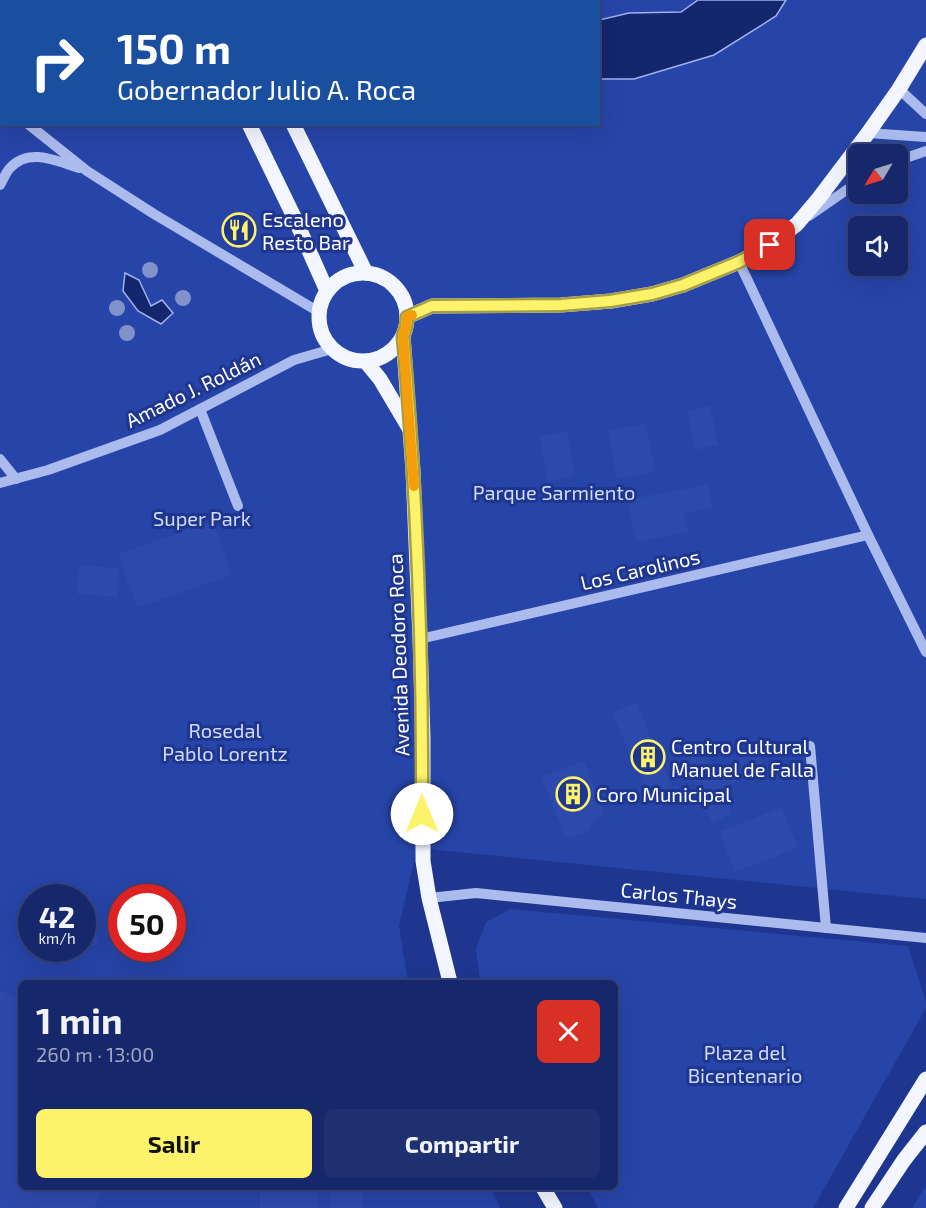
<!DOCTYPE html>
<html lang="es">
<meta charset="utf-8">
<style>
:root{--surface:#16286b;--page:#1f3071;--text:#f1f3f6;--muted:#9ea6c1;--line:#35447e;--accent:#fcf36b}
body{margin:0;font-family:"Exo 2",sans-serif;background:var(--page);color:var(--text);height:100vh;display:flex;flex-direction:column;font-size:22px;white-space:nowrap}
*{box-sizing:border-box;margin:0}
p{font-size:20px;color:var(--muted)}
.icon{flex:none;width:33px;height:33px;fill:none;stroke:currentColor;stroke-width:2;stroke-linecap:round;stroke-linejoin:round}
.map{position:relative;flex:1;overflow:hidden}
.panel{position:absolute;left:18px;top:980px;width:600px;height:210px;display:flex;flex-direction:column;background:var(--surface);border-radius:9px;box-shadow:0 6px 24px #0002,0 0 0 2px var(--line)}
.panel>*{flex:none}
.guide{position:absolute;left:0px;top:0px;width:600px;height:126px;box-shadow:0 6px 24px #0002,0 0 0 2px var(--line);background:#1a4fa0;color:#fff;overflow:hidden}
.needle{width:39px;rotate:232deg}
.tools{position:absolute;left:848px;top:144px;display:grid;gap:12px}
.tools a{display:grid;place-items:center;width:60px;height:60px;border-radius:9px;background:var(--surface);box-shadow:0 6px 24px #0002,0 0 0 2px var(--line);font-size:30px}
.speed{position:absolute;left:18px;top:884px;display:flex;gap:12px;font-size:30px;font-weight:700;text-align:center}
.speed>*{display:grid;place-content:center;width:78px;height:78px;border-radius:50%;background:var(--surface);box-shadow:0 6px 24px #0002,0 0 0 2px var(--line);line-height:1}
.speed small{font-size:15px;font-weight:400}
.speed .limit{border:9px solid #d22;background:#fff;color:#111}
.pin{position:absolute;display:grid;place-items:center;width:51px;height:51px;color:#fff;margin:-26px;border-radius:12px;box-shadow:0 3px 9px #0006}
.me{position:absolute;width:66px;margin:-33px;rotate:0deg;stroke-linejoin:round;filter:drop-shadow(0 0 4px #0008)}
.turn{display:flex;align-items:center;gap:21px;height:126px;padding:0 18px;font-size:27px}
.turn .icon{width:78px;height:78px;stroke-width:2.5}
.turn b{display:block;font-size:42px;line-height:51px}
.round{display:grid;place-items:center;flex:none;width:63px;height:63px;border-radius:9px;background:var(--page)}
.overview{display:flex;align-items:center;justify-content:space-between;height:102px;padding:0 18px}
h1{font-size:36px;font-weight:700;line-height:45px}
.button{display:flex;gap:12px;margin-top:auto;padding:12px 18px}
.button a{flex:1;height:69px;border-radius:9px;background:var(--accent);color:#111;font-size:24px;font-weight:700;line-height:69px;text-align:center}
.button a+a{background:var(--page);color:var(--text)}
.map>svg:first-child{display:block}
</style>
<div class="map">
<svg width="926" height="1208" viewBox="0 0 926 1208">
<rect width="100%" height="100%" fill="#1e368f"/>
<!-- green -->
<g fill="#2744a8" fill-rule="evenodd">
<path d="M0 0H926V899L417 848 399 926 408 982H21V1186H490L500 1208H0ZM2 2H598V124H2ZM858 154H897V194H858ZM858 226H897V266H858ZM32 897H82V948H32ZM122 897H172V948H122Z"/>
<path d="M510 909 908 946 926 1002V1008L813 1208H598L587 1187 615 1186V982H480L476 949 486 922Z"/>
<path d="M926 1185V1208H912Z"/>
</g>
<!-- water -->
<g fill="#14266d" stroke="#a0b3ef" stroke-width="1.5">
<path d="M390 0H485L487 1 391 2Z"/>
<path d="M698 0H786L776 16 714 55 634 79H599V20L629 13 681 12Z"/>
<path d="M125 273 139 280 151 306 162 300 173 313 161 324 138 311 123 291Z"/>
</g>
<!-- building -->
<g fill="#2d49ac">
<path d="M710 406 718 445 695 450 687 410Z"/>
<path d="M646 423 655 472 617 479 608 431Z"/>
<path d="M567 431 575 476 548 481 539 436Z"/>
<path d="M708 484 713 508 684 514 688 532 636 542 627 500Z"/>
<path d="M213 521 232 575 137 608 118 554Z"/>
<path d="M79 565 119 568 118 597 77 594Z"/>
<path d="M637 702 651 739 660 741 664 745 666 750 662 762 672 787 677 786 681 799 655 809 612 713Z"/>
<path d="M701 744 712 770 758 750 766 769 720 788 732 814 712 823 681 752Z"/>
<path d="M584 761 604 811 601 816 591 821V825L588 831 566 839 541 777Z"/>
<path d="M782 807 798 848 735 872 719 832Z"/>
<circle cx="90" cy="939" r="8"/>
<path d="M0 990 21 999V1186H103L95 1208H0Z"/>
<path d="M260 1186H319L318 1208H260Z"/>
<rect x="330" y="1186" width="33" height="22"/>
</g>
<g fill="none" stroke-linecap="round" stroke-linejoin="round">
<!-- minor -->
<g stroke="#acbbed" stroke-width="10">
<path d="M899 89 926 114"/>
<path d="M0 103 2 104"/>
<path d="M28 124 87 171 154 214 319 312"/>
<path d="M868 133 926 137"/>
<path d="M897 161 926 151"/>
<path d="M0 185C3 180 6 172 10 168 29 147 57 161 79 168"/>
<path d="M809 216 858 182"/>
<path d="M739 262 868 535 926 652"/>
<path d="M200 409 238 506"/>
<path d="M0 459 16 479"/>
<path d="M0 483 48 470 160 430 294 360 332 349"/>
<path d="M420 639 868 535"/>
<path d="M810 746 826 928"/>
<path d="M429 898 476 893 926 938"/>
</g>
<!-- major -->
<g stroke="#f3f5ff" stroke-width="15">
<path d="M189 0 190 2"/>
<path d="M232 0 233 2"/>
<path d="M249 124 295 219 327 291"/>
<path d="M293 124 366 273"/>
<circle cx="363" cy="317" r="44"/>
<path d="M407 317 432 306 561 305 611 301 652 294 683 285 739 262 770 245 797 224 819 198 868 133 899 89 926 45"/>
<path d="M403 336 413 471 420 639 423 738V861L429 898 450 982"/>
<path d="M366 362 380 379 409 428"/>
<path d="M542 1186 555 1208"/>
<path d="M846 1208 926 1079"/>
<path d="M872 1208 904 1160 926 1132"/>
</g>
</g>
<!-- trees -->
<g fill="#8191c9">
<circle cx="150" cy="270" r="8"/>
<circle cx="183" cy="298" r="8"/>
<circle cx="117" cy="308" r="8"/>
<circle cx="127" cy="333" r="8"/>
</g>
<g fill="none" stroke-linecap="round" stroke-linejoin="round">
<!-- route casing -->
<g stroke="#a49e46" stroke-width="15">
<path id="route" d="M422 814C423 655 417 495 403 336L406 327 407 317 432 306 561 305 610 301 652 294 683 285 739 262 770 245"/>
</g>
<!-- route -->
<use href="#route" stroke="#fcf36b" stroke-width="10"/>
<!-- slow -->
<path stroke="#f59e0b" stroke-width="10" d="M412 315 407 317 406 327 403 336 414 486"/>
</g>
<!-- icons -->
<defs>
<g id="restaurant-ring" transform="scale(1.725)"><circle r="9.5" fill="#1e368f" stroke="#fcf36b" stroke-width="1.5"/><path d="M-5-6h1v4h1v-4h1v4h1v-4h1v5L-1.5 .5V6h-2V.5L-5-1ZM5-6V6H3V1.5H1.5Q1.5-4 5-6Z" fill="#fcf36b"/></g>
<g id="building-ring" transform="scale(1.725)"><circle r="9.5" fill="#1e368f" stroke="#fcf36b" stroke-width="1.5"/><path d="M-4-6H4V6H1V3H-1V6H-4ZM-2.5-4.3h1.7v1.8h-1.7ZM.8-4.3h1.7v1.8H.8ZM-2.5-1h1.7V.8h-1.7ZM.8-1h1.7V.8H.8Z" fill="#fcf36b"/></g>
</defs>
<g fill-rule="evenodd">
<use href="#restaurant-ring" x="239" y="230"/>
<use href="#building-ring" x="648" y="757"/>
<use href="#building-ring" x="573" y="794"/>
</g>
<g text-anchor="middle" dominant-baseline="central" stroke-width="6" stroke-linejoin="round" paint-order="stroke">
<!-- poi labels -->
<g font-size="20" fill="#fff" stroke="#1e368f" text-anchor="start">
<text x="262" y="219">Escaleno<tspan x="262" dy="23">Resto Bar</tspan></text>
<text x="671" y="746">Centro Cultural<tspan x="671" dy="23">Manuel de Falla</tspan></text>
<text x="596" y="794">Coro Municipal</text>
</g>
<!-- street labels -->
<g font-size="20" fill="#fff" stroke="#1e368f">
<text transform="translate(193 389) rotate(-26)">Amado J. Roldán</text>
<text transform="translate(640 569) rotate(-13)">Los Carolinos</text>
<text transform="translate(398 655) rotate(-92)">Avenida Deodoro Roca</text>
<text transform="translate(679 895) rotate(6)">Carlos Thays</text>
</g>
<!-- park labels -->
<g font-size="20" fill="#d2dbf9" stroke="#1e368f">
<text x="554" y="492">Parque Sarmiento</text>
<text x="202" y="518">Super Park</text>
<text x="225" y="730">Rosedal<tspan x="225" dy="23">Pablo Lorentz</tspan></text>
<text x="745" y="1052">Plaza del<tspan x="745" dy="23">Bicentenario</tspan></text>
</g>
</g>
</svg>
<div class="tools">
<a><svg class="needle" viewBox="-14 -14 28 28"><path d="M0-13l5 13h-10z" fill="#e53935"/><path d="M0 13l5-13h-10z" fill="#9ea6c1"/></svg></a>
<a><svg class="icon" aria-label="sound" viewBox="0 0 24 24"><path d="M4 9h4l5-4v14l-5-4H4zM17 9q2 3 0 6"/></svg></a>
</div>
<div class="speed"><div>42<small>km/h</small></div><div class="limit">50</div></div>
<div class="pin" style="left:770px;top:245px;background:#d93025"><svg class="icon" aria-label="arrive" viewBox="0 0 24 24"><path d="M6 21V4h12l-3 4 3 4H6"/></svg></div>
<svg class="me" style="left:422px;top:814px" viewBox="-20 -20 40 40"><circle r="19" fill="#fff"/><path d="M0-13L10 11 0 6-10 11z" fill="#fcf36b"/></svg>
<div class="guide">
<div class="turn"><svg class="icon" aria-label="right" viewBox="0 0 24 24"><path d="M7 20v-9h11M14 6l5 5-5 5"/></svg><div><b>150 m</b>Gobernador Julio A. Roca</div></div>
</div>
<section class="panel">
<div class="overview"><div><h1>1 min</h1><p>260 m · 13:00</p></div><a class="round" style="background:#d93025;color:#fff"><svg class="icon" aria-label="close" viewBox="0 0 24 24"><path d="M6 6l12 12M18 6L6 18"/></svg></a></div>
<div class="button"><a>Salir</a><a>Compartir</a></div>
</section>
</div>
